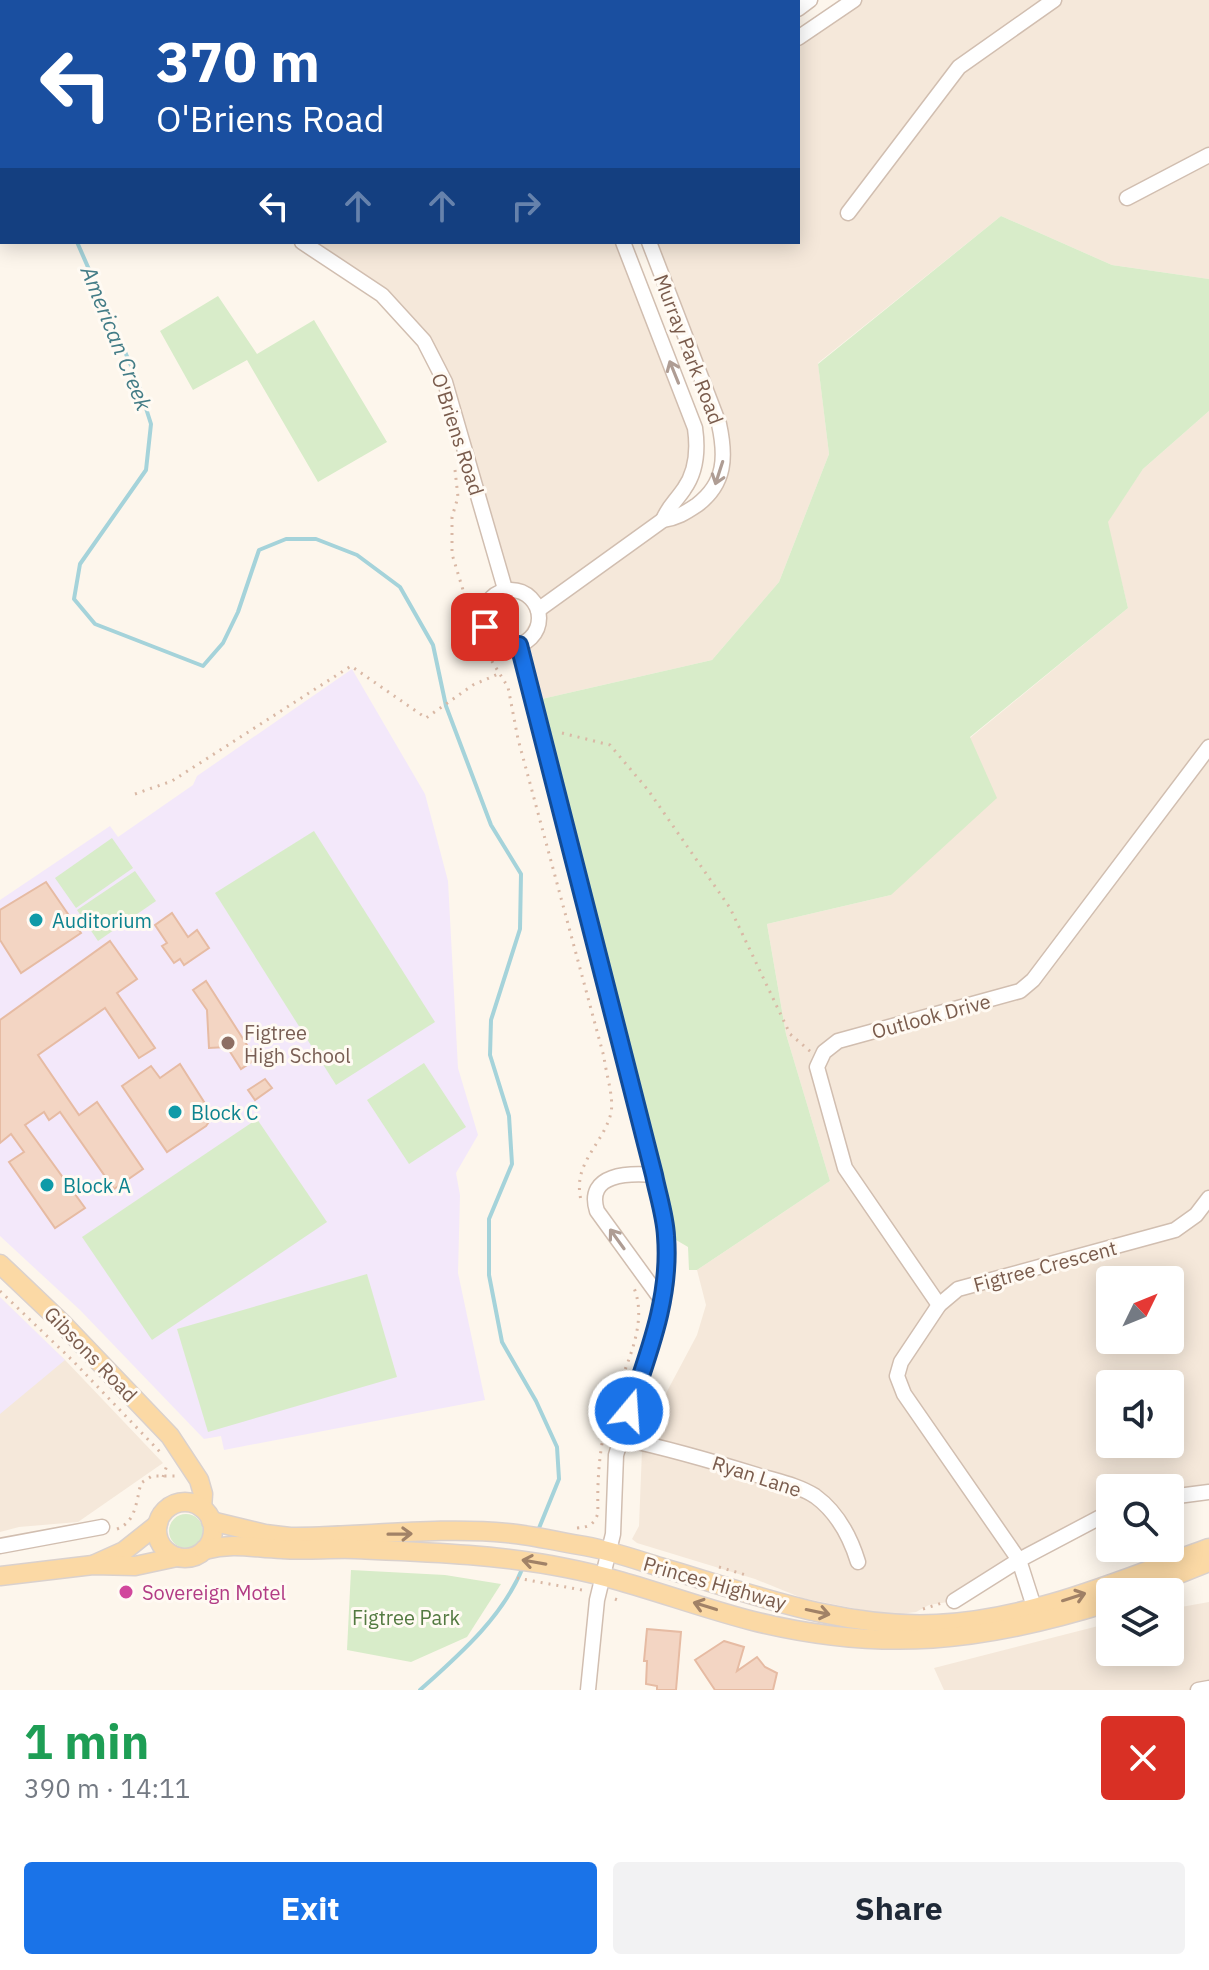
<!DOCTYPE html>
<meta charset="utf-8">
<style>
:root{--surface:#fff;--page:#f2f2f3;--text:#1f2937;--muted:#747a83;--accent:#1a73e8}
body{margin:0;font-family:"IBM Plex Sans",sans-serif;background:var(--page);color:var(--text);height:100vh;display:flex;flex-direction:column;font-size:30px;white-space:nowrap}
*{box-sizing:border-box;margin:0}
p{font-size:26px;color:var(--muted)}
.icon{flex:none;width:44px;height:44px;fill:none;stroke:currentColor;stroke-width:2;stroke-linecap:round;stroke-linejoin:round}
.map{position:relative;height:1690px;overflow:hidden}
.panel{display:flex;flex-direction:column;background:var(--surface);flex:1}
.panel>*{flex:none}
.top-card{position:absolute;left:0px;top:0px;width:800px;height:244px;box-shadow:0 4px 20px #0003;background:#1a4fa0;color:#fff;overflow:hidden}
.needle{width:52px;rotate:47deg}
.tools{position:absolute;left:1096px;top:1266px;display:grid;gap:16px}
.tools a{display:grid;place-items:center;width:88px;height:88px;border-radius:8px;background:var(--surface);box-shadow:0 4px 20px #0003;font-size:40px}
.pin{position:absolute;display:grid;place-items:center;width:68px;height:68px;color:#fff;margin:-34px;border-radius:16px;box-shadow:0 4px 12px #0006}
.me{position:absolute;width:88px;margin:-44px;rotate:18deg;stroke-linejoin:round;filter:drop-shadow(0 0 6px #0008)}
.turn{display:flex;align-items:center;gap:28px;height:168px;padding:0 24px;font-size:36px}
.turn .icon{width:104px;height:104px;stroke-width:2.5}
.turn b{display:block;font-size:56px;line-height:68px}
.lanes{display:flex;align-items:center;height:76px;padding:0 24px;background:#0003;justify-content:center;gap:40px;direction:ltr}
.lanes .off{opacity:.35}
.round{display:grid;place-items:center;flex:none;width:84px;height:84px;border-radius:8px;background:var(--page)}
.overview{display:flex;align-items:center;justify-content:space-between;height:136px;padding:0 24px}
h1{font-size:48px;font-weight:800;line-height:60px;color:#1e9e55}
.cta{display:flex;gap:16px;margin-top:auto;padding:16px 24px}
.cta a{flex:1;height:92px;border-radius:8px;background:var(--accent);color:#fff;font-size:32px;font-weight:800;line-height:92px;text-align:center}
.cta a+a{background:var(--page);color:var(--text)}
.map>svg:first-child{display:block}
</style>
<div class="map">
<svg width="1209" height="1690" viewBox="0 0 1209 1690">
<rect width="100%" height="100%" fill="#fdf6ec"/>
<!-- residential -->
<g fill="#f5e8da" fill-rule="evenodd">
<path d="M0 0H382V2H2V40Z"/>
<path d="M854 0H1209V279L1112 265 1001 216 818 363 829 454 779 582 712 660 533 701 516 646 538 610 505 589 445 382 404 318 302 242H623L690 412 696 460 663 519 701 502 724 458 649 242H798V38Z"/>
<path d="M1209 411V1492L1170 1497V1488H1110V1512L954 1601 929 1605 916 1612 900 1614 872 1612 802 1598 755 1579 637 1543 632 1539 639 1526 642 1450 647 1429 697 1335 706 1305 697 1270 830 1181 786 1034 767 924 891 895 970 738 1128 608 1107 522 1143 469ZM1110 1280H1170V1340H1110ZM1110 1384H1170V1444H1110Z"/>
<path d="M0 1302 65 1360 163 1463 78 1522 19 1527 0 1532Z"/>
<path d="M1209 1602V1690H944L934 1668 1110 1623V1652H1170V1609Z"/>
</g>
<!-- education -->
<g fill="#f3e8fa">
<path d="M352 669 425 794 448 881 458 1068 478 1135 456 1173 460 1195 458 1273 485 1400 224 1450 221 1436 204 1439 80 1310 0 1236V900L110 826 118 837 193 785 197 776Z"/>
<path d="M0 1297 65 1360 0 1414Z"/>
</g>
<!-- green -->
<g fill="#d8ecc9">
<path d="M382 0H670L382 2Z"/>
<path d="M1001 216 1112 265 1209 279V411L1143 469 1108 522 1128 608 970 737 997 798 891 895 767 924 786 1034 830 1181 697 1270H689L688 1247 666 1234 533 701 712 660 779 582 829 454 818 364Z"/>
<path d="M218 296 257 354 314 320 387 442 318 482 247 360 193 390 160 331Z"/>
<path d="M314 831 435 1022 336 1085 215 893Z"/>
<path d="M112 838 133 868 76 908 55 878Z"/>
<path d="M135 871 156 901 98 941 77 910Z"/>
<path d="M424 1063 466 1127 409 1164 367 1100Z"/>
<path d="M257 1119 327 1222 152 1340 82 1237Z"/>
<path d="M367 1274 397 1377 208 1432 177 1329Z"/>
<circle cx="186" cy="1531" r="17"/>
<path d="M351 1570 445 1575 501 1584 467 1637 411 1662 347 1650Z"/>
</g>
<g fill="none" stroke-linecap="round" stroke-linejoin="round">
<!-- stream -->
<g stroke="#a5d3da" stroke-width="4">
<path d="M422 2 427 0"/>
<path d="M0 98 2 97"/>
<path d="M77 242 136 377 151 424 146 470 80 564 74 599 95 624 203 666 223 643 238 612 259 550 286 539H316L357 555 400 587 433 645 446 706 491 825 521 874 520 929 491 1020 490 1055 509 1116 512 1164 489 1219V1275L502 1342 536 1401 557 1447 559 1479 537 1533"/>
<path d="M420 1690C459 1655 503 1617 523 1567"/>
</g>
</g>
<!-- building -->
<g fill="#f3d5c3" stroke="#e6bba3" stroke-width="2">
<path d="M46 882 81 933 21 973 0 940V910Z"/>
<path d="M172 913 188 937 197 930 209 948 184 965 180 959 174 963 162 946 167 943 155 925Z"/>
<path d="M110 941 137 979 117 993 155 1048 139 1058 105 1008 38 1055 79 1115 97 1102 143 1169 114 1189 60 1112 49 1120 44 1112 25 1125 85 1208 55 1228 9 1162 24 1152 11 1134 0 1143V1020Z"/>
<path d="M206 981 256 1059 241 1069 227 1047 209 1048 207 1010 193 990Z"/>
<path d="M180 1064 213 1116 206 1126 167 1152 122 1086 151 1066 160 1078Z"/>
<path d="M265 1079 272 1088 255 1100 248 1090Z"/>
<path d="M647 1629 681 1632 676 1690H657V1686L646 1684 647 1661H644Z"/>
<path d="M724 1641 744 1647 737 1671 757 1657 765 1667 777 1673 773 1690H715L695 1660Z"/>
</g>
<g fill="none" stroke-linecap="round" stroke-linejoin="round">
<!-- minor casing -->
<g stroke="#d1beb0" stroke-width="17">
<g id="minor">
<path d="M193 0V2"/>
<path d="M798 9 810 0"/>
<path d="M798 38 854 0"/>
<path d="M1127 198 1209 155"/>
<path d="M848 213 959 67 1054 0"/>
<path d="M302 242 382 295 424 341 445 382 505 589"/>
<path d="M623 242 695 428C698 449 697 471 684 489 676 501 668 507 663 520"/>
<circle cx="511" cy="618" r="28"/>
<path d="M538 610 663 520C677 518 685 513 697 505 726 483 726 456 719 424L649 242"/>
<path d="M519 645 654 1175 666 1234V1284L656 1331 616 1455 613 1534 597 1600 588 1690"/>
<path d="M654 1175C630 1173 585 1173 597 1211L663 1302"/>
<path d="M939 1305 845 1168 817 1067 824 1052 838 1041 1020 991 1033 980 1209 747"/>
<path d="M620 1438C666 1448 712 1461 757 1475 776 1481 798 1485 815 1496 837 1512 850 1536 858 1562"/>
<path d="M1170 1497 1209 1492"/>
<path d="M0 1546 102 1527"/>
<path d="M954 1601 1019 1560 1110 1512"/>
<path d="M1035 1610 1019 1560 904 1394 897 1376 901 1362 939 1305 958 1289 1175 1230 1196 1215 1209 1198"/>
<path d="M1198 1690 1209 1688"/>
</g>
</g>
<!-- major casing -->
<g stroke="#dad1cd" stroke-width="21">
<g id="major">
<path d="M0 1264 62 1323 170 1436 199 1480 203 1494 202 1508"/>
<circle cx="185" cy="1530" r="28"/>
<path d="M211 1521 265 1534 290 1537C360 1537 439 1526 507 1533 531 1535 555 1541 579 1545 606 1549 634 1559 660 1567 750 1593 842 1629 937 1624 1033 1619 1120 1580 1209 1548"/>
<path d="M204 1550C235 1542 252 1548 282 1549 306 1551 331 1548 355 1549 426 1552 496 1554 566 1568 629 1580 690 1605 753 1621 883 1653 983 1642 1110 1602"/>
<path d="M95 1564 124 1551 158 1524"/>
<path d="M0 1576 93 1565 135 1566 177 1557"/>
<path d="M1134 1592 1209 1562"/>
</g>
</g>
<!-- path -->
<g stroke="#d9b8a5" stroke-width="3" stroke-dasharray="2 6" stroke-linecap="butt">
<path d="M455 470 458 497 452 517V554L478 639 508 687 518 739 604 1057C606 1074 614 1097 611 1113 603 1145 572 1163 581 1200"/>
<path d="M562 733 610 745 648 790 730 908 790 1034 811 1052"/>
<path d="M135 794 172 781 351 666 426 718 473 685 498 674"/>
<path d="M0 1291 73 1361 161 1453"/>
<path d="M163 1477 168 1462"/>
<path d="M577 1528C589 1527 594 1525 598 1513 597 1482 599 1451 607 1420 617 1379 651 1330 634 1288"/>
<path d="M117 1529C136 1522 136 1502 141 1483L152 1476H179"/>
<path d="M1170 1543 1182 1540"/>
<path d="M1135 1557 1155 1548"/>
<path d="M719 1567 746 1575"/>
<path d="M517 1578 582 1590"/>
<path d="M615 1599 620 1601"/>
<path d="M923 1609 942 1603"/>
</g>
<!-- minor -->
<use href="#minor" stroke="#fff" stroke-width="14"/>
<!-- major -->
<use href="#major" stroke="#fbd9a5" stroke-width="18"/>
</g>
<!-- one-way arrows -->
<defs><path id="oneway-shaft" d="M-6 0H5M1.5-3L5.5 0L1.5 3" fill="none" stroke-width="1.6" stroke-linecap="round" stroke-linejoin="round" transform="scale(2)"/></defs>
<g stroke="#af9d94">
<use href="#oneway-shaft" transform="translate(674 372) rotate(-112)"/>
<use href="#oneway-shaft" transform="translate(719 473) rotate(108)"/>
<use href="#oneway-shaft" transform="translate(617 1239) rotate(-126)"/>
</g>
<g stroke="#a18267">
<use href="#oneway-shaft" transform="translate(400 1534) rotate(-1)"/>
<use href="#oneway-shaft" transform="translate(534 1562) rotate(-170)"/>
<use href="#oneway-shaft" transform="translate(1074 1597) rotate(-18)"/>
<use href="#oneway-shaft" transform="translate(705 1606) rotate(-163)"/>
<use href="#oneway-shaft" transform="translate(818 1612) rotate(12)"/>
</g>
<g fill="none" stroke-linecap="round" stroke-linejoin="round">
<!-- route casing -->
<g stroke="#114b97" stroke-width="20">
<path id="route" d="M485 627C492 642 503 648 519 645L654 1175C658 1195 665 1216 666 1236 671 1298 648 1354 629 1411"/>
</g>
<!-- route -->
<use href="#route" stroke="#1a73e8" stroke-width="14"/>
</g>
<!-- markers -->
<g fill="#0f9aa8" stroke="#fffaf3" stroke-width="3">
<circle cx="36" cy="920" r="8"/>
<circle cx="175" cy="1112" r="8"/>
<circle cx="47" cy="1185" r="8"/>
</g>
<circle fill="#8d6e63" stroke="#fffaf3" stroke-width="3" cx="228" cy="1043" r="8"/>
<circle fill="#d1479c" stroke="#fffaf3" stroke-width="3" cx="126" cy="1592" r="8"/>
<g text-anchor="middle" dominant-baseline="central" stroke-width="6" stroke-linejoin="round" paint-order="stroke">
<!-- street labels -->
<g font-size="20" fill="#7a5c4d" stroke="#fffaf3">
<text transform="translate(689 349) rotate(69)">Murray Park Road</text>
<text transform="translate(458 434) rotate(72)">O'Briens Road</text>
<text transform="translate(931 1016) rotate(-15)">Outlook Drive</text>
<text transform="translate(1045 1266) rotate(-15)">Figtree Crescent</text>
<text transform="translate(91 1354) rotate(46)">Gibsons Road</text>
<text transform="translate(757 1476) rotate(18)">Ryan Lane</text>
<text transform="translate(715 1583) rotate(16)">Princes Highway</text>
</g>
<!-- culture labels -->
<g font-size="20" fill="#0d838f" stroke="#fffaf3" text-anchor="start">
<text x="52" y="920">Auditorium</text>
<text x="191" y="1112">Block C</text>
<text x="63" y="1185">Block A</text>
</g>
<!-- education labels -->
<g font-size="20" fill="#785e54" stroke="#fffaf3" text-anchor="start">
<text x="244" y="1032">Figtree<tspan x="244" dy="23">High School</tspan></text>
</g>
<!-- hotel labels -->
<g font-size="20" fill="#b23c85" stroke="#fffaf3" text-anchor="start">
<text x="142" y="1592">Sovereign Motel</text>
</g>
<!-- park labels -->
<g font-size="20" fill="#537a41" stroke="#fffaf3">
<text x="406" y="1617">Figtree Park</text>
</g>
<!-- water labels -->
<g font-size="22" font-style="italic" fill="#437c86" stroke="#fffaf3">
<text transform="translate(117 338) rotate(68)">American Creek</text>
</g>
</g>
</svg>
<div class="tools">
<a><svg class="needle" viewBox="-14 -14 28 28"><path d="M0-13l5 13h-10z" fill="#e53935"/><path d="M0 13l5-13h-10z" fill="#747a83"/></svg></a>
<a><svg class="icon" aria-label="sound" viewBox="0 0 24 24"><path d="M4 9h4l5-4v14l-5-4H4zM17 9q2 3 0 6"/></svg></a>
<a><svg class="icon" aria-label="search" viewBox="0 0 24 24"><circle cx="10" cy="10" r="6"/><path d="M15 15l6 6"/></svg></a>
<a><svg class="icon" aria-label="layers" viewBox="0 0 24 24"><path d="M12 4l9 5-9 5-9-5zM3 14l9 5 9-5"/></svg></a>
</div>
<div class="pin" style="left:485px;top:627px;background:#d93025"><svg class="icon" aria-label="arrive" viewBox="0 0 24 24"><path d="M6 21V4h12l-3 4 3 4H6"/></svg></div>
<svg class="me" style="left:629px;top:1411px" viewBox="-20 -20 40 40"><circle r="17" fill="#1a73e8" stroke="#fff" stroke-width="3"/><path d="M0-11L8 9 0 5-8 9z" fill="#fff"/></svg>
<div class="top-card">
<div class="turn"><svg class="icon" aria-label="left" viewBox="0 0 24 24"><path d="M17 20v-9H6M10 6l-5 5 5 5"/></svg><div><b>370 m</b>O'Briens Road</div></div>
<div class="lanes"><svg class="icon" aria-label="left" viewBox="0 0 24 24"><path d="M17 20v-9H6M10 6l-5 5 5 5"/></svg><svg class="icon off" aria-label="ahead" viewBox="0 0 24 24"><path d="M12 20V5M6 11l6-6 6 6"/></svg><svg class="icon off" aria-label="ahead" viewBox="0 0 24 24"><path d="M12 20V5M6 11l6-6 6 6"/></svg><svg class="icon off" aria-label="right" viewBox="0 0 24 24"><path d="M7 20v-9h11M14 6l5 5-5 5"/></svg></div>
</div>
</div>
<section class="panel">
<div class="overview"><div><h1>1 min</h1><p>390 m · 14:11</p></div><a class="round" style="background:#d93025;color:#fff"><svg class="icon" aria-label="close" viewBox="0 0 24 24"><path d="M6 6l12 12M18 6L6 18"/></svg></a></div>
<div class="cta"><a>Exit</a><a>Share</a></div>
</section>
